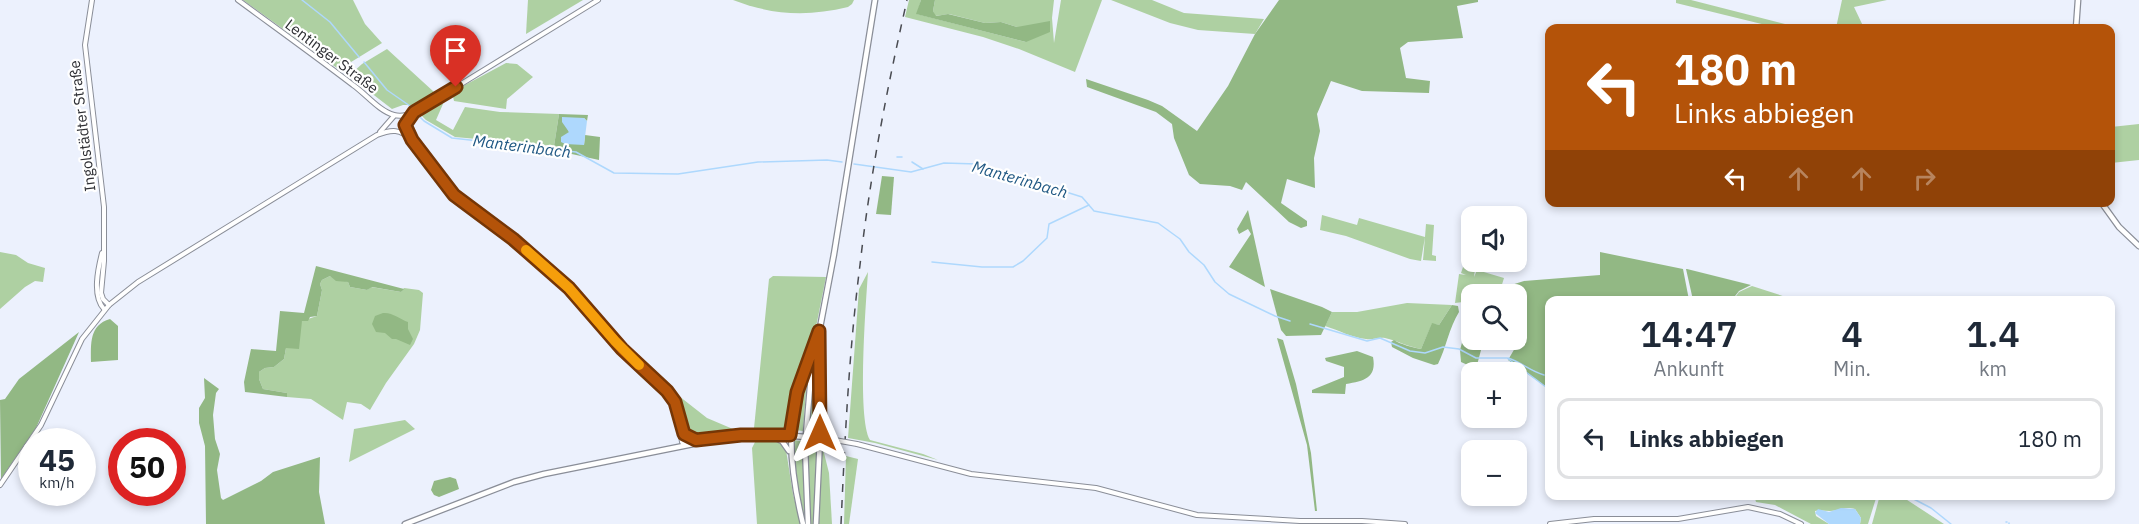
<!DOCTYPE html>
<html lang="de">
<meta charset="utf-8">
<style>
:root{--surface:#fff;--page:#f6f6f7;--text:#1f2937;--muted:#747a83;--line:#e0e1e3}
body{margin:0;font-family:"IBM Plex Sans",sans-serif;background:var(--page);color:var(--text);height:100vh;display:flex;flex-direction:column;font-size:22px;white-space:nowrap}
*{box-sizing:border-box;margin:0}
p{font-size:20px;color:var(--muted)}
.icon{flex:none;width:33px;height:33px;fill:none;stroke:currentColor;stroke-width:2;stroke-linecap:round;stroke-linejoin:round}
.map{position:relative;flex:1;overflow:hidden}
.side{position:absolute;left:1545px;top:296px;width:570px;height:204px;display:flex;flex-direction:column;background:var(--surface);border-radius:12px;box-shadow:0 3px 9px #0003}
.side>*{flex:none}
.guide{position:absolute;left:1545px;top:24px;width:570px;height:183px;border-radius:12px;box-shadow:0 3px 9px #0003;background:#b45309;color:#fff;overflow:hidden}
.fabs{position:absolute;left:1461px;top:206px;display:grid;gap:12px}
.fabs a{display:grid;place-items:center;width:66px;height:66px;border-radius:12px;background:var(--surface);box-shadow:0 3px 9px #0003;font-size:30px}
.speed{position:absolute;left:18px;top:428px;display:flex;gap:12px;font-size:30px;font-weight:700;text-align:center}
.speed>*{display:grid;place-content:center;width:78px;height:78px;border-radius:50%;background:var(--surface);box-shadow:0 3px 9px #0003;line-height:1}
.speed small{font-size:15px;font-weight:400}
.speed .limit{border:9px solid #d22;background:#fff;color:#111}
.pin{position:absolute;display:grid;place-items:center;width:51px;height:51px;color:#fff;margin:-62px -26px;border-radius:50% 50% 50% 0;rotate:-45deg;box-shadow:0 0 6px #0007}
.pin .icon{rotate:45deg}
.me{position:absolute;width:66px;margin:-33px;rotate:0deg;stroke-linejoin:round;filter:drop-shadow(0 0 4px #0008)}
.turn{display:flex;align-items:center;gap:21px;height:126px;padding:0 30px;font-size:27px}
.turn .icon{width:78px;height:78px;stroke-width:2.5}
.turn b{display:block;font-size:42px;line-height:51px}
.lanes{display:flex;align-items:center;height:57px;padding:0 30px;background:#0003;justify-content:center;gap:30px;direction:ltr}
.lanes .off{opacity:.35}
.eta{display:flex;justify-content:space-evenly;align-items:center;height:102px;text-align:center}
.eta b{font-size:36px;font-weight:600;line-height:42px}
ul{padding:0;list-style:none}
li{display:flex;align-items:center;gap:18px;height:81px;margin:0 12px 9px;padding:0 18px;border:3px solid var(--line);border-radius:12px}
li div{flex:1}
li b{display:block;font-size:22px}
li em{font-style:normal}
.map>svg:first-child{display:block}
</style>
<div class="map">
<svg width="2139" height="524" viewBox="0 0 2139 524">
<rect width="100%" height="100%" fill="#ecf1fd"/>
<!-- green -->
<g fill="#aed0a2">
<path d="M243 0H353L365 24 382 43 343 67 337 68Z"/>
<path d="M528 0H583L526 34Z"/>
<path d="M733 0H854L852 4 848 7C807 17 772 15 733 0Z"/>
<path d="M909 0H921L917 14 1026 42 1017 27 1001 22 985 23 949 14 935 16 933 11 935 0H1054L1052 18 1054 43 1061 0H1102L1075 72 1019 49 983 37 905 17Z"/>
<path d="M1111 0H1152L1184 13 1264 19 1255 34 1198 30 1170 23Z"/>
<path d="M1676 0H1691L1801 28H1778L1676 3Z"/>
<path d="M1842 0H1887L1854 7 1864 28H1836Z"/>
<path d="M387 49 434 92 414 105H403L392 109 353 79 352 73 362 64Z"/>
<path d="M506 63 517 64 533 77 507 99 506 109 454 101 452 92Z"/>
<path d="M439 102 443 104 436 120 453 130 465 107 500 112 559 114 554 146 455 137 426 120 420 114Z"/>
<path d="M2139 124V160L2111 163V127Z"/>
<path d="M1322 215 1357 225 1359 218 1425 237 1426 224 1434 225 1432 255 1436 256V261L1423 260 1425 237 1421 261 1410 259 1346 236 1320 230Z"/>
<path d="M0 252 16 255 28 263 45 268 43 282 35 281 25 287 0 309Z"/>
<path d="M1463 267 1475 269 1474 277 1477 270 1504 278 1499 294H1472L1471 301 1455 303 1459 274 1466 275 1461 273Z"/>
<path d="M868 272C866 303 857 417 870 440L923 454 938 460 875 443 848 438 859 289Z"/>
<path d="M330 276 348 282 350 287 367 290 371 287 401 292 404 288 419 290 423 293 420 330 414 344 386 383 370 410 361 404 347 402 343 420 311 399 287 397V393L263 389 259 379V372L265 368 274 367 284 359 286 348 302 321 317 316 322 290 320 284 322 280Z"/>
<path d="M773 276 826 277 813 342 795 397 790 428 756 429 754 428 769 279Z"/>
<path d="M1752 286 1795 300H1733L1739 292Z"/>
<path d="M1407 303 1452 305 1439 325 1432 324 1421 349C1409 347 1398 341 1385 338 1379 337 1373 340 1366 339 1353 338 1338 330 1325 326L1332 312H1357Z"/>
<path d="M813 350 806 391 803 431 795 430C789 409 806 371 813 350Z"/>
<path d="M817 353 818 430 817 432 808 431 811 396Z"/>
<path d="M670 389 707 418 740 432 692 437 686 432 679 404Z"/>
<path d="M405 420 415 429 349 462 354 429Z"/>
<path d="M792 440 802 441 806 524 796 488Z"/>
<path d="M758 441H771L780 443 786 450 793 494 801 524H757L752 448 755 442Z"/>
<path d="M807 441 816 442 817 446 815 524H811Z"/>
<path d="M823 449 829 473 832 524H818L821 450Z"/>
<path d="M846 456 858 459 849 524H844Z"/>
<path d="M1754 495H1877L1868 524H1860L1861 518 1855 509C1844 506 1840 511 1830 511 1825 511 1821 510 1815 511L1816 516 1829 524H1811L1775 505 1756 502Z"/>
<path d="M1880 495 1901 496 1944 524H1872Z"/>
</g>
<!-- forest -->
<g fill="#92b884">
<path d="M921 0H935L933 11 936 16 948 14 985 23 1001 22 1017 27 1050 21V32L1026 42 916 14Z"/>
<path d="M1279 0H1478V2L1457 6 1463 38 1408 42 1400 48 1406 78 1430 81 1429 93 1362 91 1331 81 1317 114 1320 131 1314 158 1315 188 1287 179 1281 203 1307 221V226L1301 228 1289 222 1246 182 1242 190 1230 186 1200 184 1189 175 1174 138 1172 124 1156 112 1087 87 1086 79 1148 100 1162 106 1197 131 1228 86 1255 34Z"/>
<path d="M559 114 588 115 587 121 584 118 566 125 569 132 584 145 585 135 600 137 599 160 558 151 554 146Z"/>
<path d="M882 176 894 177 891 215 876 214Z"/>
<path d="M1248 210 1265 287 1229 267 1251 234 1248 229 1239 234 1237 229Z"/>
<path d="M1600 252 1683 269 1689 300H1550L1549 389 1508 360 1515 348 1511 339H1516V294H1504L1508 286 1524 281 1600 275Z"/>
<path d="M316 266 404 289 401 292 372 287 367 290 350 287 348 282 336 281 330 276 322 280 320 284 322 290 317 316 310 317 308 321H302L299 349 286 348 284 359 274 367 265 368 259 372V379L263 389 287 393V397L245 392 244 382 251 349 276 351 280 311 304 313Z"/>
<path d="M1686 269H1687L1751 285 1739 291 1732 300H1693Z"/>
<path d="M1270 289 1322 307 1332 312 1321 335 1286 336 1281 330Z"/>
<path d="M1452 305 1458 306 1459 312C1449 328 1446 348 1438 364L1434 365 1413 358 1392 347 1391 342 1394 340C1399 344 1415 348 1421 349L1432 323 1439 325Z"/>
<path d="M1471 310 1472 339H1484L1477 365 1470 366 1461 362 1460 350Z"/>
<path d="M383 313C392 312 400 319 408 322V329L413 339 410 345 396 339H392L385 333 376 332 372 324 375 316Z"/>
<path d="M110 319 118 326V360L91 362C91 344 89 325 110 319Z"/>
<path d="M79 332 36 428 1 479 0 400 5 399 19 379Z"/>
<path d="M1277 338 1283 340 1296 384 1311 453 1317 511H1315L1307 445Z"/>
<path d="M1357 351 1373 357C1377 378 1364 381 1346 384L1345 394 1312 393V390L1344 377V367L1326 361 1325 358Z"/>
<path d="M204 378 219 389 216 393 213 415 215 439 220 454 217 470 221 498 223 500 261 481 273 472 320 457 319 492 325 524H206L205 446 199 423V408L205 398Z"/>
<path d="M450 477 456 479 459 489 439 497 434 495 431 490 434 481Z"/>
</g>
<!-- water -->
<g fill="#aed8fd">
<path d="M562 117 584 118 587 121 584 145 565 144 561 142V137L569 132 562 122Z"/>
<path d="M1841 508 1855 509 1861 518 1860 524H1829L1815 513 1818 509 1829 512Z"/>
</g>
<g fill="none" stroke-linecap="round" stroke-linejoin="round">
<!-- stream -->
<g stroke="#aed8fd" stroke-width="1.5">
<path d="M302 0 330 22 359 57"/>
<path d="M364 62 387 90 410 106"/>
<path d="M418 115 424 121 452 138 576 152 614 173 678 174 758 162 827 160 842 162"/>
<path d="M897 157H902"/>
<path d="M912 162 923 169"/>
<path d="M854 164 911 172 944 163 977 164 1082 197 1094 211 1158 223 1180 239 1189 252 1204 265 1215 282 1229 294 1275 316 1290 321"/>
<path d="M932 262 982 267H1013L1023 261 1047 238 1049 224 1089 205"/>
<path d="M1310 324 1367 341 1380 338 1410 351 1425 353 1443 347 1459 349 1476 358H1507L1550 390"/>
<path d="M1508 358C1521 362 1530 371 1544 375"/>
<path d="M1906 495 1931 508 1951 524"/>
<path d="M2006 522H2007"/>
<path d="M2009 523V524"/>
</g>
<!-- tertiary casing -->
<g stroke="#8a8e98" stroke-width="6">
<g id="tertiary">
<path d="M92 0 85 45 104 207V261L101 293 103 299 109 305"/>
<path d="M238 0C276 28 315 56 353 85 366 94 379 111 394 115 410 119 427 105 440 97L598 0"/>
<path d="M414 112 405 123 406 129 412 140 454 195 513 239 569 288 622 349 667 391 677 410 682 442 685 445"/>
<path d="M380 132 394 116"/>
<path d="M102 253C98 269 92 296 104 309"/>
<path d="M684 434 696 440 709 439"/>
<path d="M857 444 971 474 1096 488 1197 515 1300 521H1362L1405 524"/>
<path d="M0 485 41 425 82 339 109 305 138 282 377 135C392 129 400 129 412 140"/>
<path d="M1550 524 1594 519H1678L1748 507 1780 514 1801 524"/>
</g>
</g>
<!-- secondary casing -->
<g stroke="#8a8e98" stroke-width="7">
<g id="secondary">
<path d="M2076 28 2078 0"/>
<path d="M2101 202 2119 227 2139 246"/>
<path d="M771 436 782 441 789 451"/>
<path d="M405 524 514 482 544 474 733 436 751 434 794 436"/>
<path d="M803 524C787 459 784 404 816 342"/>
<path d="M808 524 805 446 811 375 834 254 875 0"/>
<path d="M816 524 820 438 819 345"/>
</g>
</g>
<!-- tertiary -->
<use href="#tertiary" stroke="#fff" stroke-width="4"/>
<!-- secondary -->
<use href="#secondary" stroke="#fff" stroke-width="4.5"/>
<!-- rail -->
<path stroke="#494b51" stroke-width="1.5" stroke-dasharray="8 8" stroke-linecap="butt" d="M841 524C845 437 849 351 860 265 870 176 887 88 907 0"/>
<!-- tertiary-bridge casing -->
<g stroke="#8a8e98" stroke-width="6" stroke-linecap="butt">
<path id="tertiary-bridge" d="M829 439 857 444"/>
</g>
<!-- secondary-bridge casing -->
<g stroke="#8a8e98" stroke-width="7" stroke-linecap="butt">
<path id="secondary-bridge" d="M794 436 817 438"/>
</g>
<!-- tertiary-bridge -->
<use href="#tertiary-bridge" stroke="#fff" stroke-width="4"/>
<!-- secondary-bridge -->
<use href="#secondary-bridge" stroke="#fff" stroke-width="4.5"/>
</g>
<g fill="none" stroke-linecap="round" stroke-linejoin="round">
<!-- route casing -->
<g stroke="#753606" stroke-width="15">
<path id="route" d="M456 87 414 112 405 125 412 140 454 195 513 239 569 288 622 349 667 391 675 402 684 434 696 440 741 435H790L797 392 819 331 820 433"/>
</g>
<!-- route -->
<use href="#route" stroke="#b45309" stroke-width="10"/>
<!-- slow -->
<path stroke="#f59e0b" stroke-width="10" d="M526 250 569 288 615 341 639 365"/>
</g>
<g text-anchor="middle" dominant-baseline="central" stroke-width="4.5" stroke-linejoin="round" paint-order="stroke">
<!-- street labels -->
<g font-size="15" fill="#2e2f34" stroke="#fff">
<text transform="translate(332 56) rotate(37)">Lentinger Straße</text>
<text transform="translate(82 126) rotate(-97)">Ingolstädter Straße</text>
</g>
<!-- water labels -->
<g font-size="16" font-style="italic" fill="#205883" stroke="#fff">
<text transform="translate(522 146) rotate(7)">Manterinbach</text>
<text transform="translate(1020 179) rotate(16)">Manterinbach</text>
</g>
</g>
</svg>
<div class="fabs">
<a><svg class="icon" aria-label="sound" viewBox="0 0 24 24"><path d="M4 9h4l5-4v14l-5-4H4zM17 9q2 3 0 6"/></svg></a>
<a><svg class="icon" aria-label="search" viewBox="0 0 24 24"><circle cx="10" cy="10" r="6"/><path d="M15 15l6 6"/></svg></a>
<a>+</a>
<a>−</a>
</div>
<div class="speed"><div>45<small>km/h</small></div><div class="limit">50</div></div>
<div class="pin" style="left:456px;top:87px;background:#d93025"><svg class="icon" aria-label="arrive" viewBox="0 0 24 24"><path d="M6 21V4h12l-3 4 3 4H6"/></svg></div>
<svg class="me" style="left:820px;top:433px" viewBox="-20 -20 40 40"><path d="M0-17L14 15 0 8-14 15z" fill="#b45309" stroke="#fff" stroke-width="4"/></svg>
<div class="guide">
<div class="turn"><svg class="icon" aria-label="left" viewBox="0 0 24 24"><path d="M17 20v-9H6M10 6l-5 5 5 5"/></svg><div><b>180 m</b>Links abbiegen</div></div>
<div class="lanes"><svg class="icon" aria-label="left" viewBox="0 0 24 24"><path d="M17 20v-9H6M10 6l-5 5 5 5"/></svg><svg class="icon off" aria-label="ahead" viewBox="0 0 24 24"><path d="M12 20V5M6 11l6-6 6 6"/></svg><svg class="icon off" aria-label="ahead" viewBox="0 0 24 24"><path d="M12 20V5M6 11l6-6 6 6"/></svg><svg class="icon off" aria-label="right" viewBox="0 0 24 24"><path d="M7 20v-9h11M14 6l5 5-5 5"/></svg></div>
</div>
<section class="side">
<div class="eta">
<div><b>14:47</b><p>Ankunft</p></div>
<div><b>4</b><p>Min.</p></div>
<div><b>1.4</b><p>km</p></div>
</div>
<ul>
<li><svg class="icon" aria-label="left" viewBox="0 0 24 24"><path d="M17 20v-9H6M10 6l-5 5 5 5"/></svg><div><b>Links abbiegen</b></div><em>180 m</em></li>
</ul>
</section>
</div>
